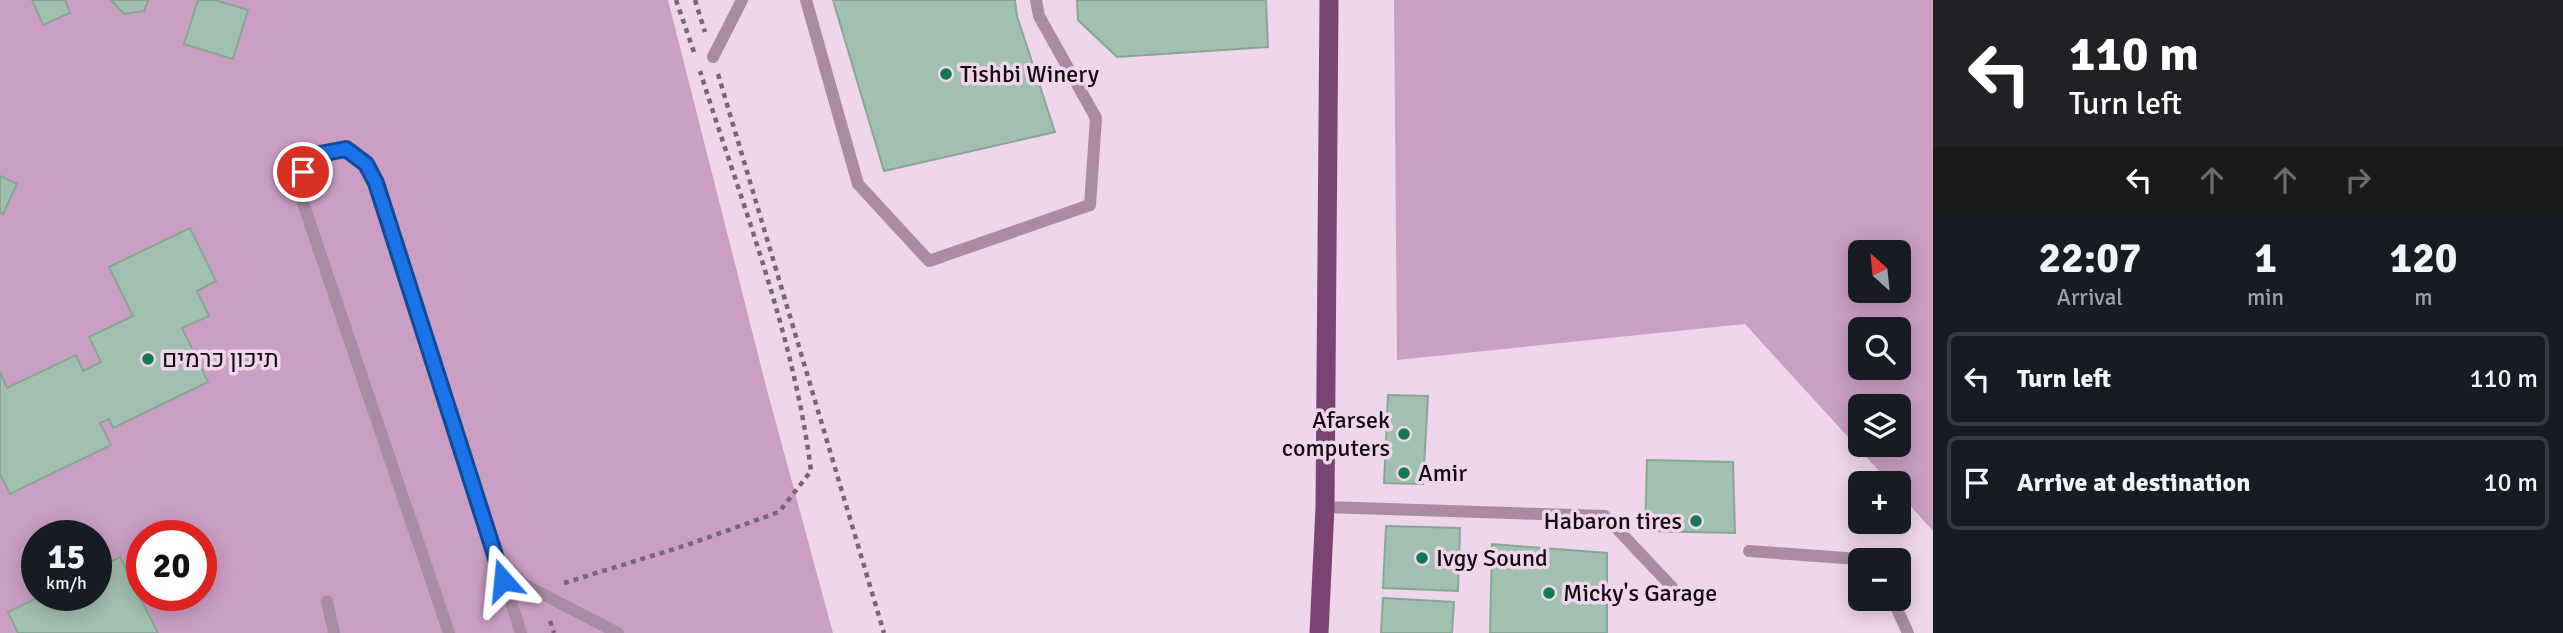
<!DOCTYPE html>
<meta charset="utf-8">
<style>
:root{--surface:#171b24;--page:#20242c;--text:#f1f3f6;--muted:#9ea1a6;--line:#363941}
body{margin:0;font-family:Signika,Heebo,sans-serif;background:var(--page);color:var(--text);height:100vh;display:flex;flex-direction:column;font-size:26px;white-space:nowrap}
*{box-sizing:border-box;margin:0}
p{font-size:23px;color:var(--muted)}
.icon{flex:none;width:38px;height:38px;fill:none;stroke:currentColor;stroke-width:2;stroke-linecap:round;stroke-linejoin:round}
.map{position:relative;flex:1;overflow:hidden}
.sheet{display:flex;flex-direction:column;background:var(--surface);width:630px}
.sheet>*{flex:none}
.guide{background:#202124;color:#fff;overflow:hidden}
.needle{width:46px;rotate:333deg}
.fabs{position:absolute;left:1848px;top:240px;display:grid;gap:14px}
.fabs a{display:grid;place-items:center;width:63px;height:63px;border-radius:10px;background:var(--surface);box-shadow:0 4px 18px #0003;font-size:35px}
.speed{position:absolute;left:21px;top:520px;display:flex;gap:14px;font-size:35px;font-weight:700;text-align:center}
.speed>*{display:grid;place-content:center;width:91px;height:91px;border-radius:50%;background:var(--surface);box-shadow:0 4px 18px #0003;line-height:1}
.speed small{font-size:18px;font-weight:400}
.speed .limit{border:10px solid #d22;background:#fff;color:#111}
.pin{position:absolute;display:grid;place-items:center;width:60px;height:60px;color:#fff;margin:-30px;border:4px solid #fff;border-radius:50%;box-shadow:0 2px 7px #0007}
.me{position:absolute;width:77px;margin:-38px;rotate:342deg;stroke-linejoin:round;filter:drop-shadow(0 0 5px #0008)}
.turn{display:flex;align-items:center;gap:24px;height:147px;padding:0 21px;font-size:32px}
.turn .icon{width:91px;height:91px;stroke-width:2.5}
.turn b{display:block;font-size:49px;line-height:60px}
.lanes{display:flex;align-items:center;height:66px;padding:0 21px;background:#0003;justify-content:center;gap:35px;direction:ltr}
.lanes .off{opacity:.35}
.eta{display:flex;justify-content:space-evenly;align-items:center;height:119px;text-align:center}
.eta b{font-size:42px;font-weight:700;line-height:49px}
ul{padding:0;list-style:none}
li{display:flex;align-items:center;gap:21px;height:94px;margin:0 14px 10px;padding:0 7px;border:4px solid var(--line);border-radius:10px}
li div{flex:1}
li b{display:block;font-size:26px}
li em{font-style:normal}
main{display:flex;flex:1;min-height:0}
.map>svg:first-child{display:block}
</style>
<main>
<div class="map">
<svg width="1933" height="633" viewBox="0 0 1933 633">
<rect width="100%" height="100%" fill="#f0d6ec"/>
<!-- green -->
<g fill="#cb9ec4" fill-rule="evenodd">
<path d="M0 0H668L767 390 833 633H0ZM37 536H96V595H37ZM142 536H201V595H142Z"/>
<path d="M1394 0H1933V531L1899 493V483H1890L1745 324 1397 360ZM1860 252H1899V290H1860ZM1860 329H1899V368H1860ZM1860 406H1899V444H1860Z"/>
</g>
<!-- building -->
<g fill="#a1c0af" stroke="#88a696" stroke-width="2">
<path d="M32 0H65L70 13 43 25Z"/>
<path d="M111 0H148L144 11 124 14Z"/>
<path d="M198 0H215L248 10 233 59 184 44Z"/>
<path d="M833 0H1015L1017 16 1055 132 884 171Z"/>
<path d="M1077 0H1266L1268 47 1117 57 1078 20Z"/>
<path d="M0 176 17 184 3 214 0 212Z"/>
<path d="M190 228 216 281 197 291 209 316 182 328 208 382 113 428 109 419 100 423 111 445 10 494 0 474V372L7 388 76 355 83 371 101 362 89 337 133 316 109 267Z"/>
<path d="M1388 395 1428 396 1423 484 1384 483Z"/>
<path d="M1647 460 1733 462 1735 533 1645 531Z"/>
<path d="M1386 526 1460 528 1458 591 1383 588Z"/>
<path d="M1492 544 1607 553V633H1490Z"/>
<path d="M120 557 158 633H18L8 612 43 595H96V569Z"/>
<path d="M1383 598 1454 602 1452 633H1381Z"/>
</g>
<g fill="none" stroke-linecap="round" stroke-linejoin="round">
<!-- path -->
<g stroke="#776775" stroke-width="4.5" stroke-dasharray="5 5" stroke-linecap="butt">
<path d="M676 0 694 52"/>
<path d="M695 0 705 32"/>
<path d="M718 74 884 633"/>
<path d="M564 583 684 546 779 512 811 471C794 334 741 202 700 71"/>
<path d="M550 621 554 633"/>
</g>
<!-- service -->
<g stroke="#a98ba5" stroke-width="12">
<path d="M806 0 858 184 929 261 1090 205 1096 118 1039 16 1036 0"/>
<path d="M713 57 742 0"/>
<path d="M1325 507 1605 516 1672 587"/>
<path d="M1749 551 1872 560"/>
<path d="M498 558 525 585 618 633"/>
<path d="M1892 598 1908 633"/>
<path d="M327 601 334 633"/>
<path d="M449 633 302 200 303 172 320 154 347 149 366 164 376 183 521 633"/>
</g>
<!-- primary -->
<path stroke="#794473" stroke-width="19" d="M1319 633 1325 507 1329 0"/>
</g>
<g fill="none" stroke-linecap="round" stroke-linejoin="round">
<!-- route casing -->
<g stroke="#114b97" stroke-width="18">
<path id="route" d="M303 172 320 154 346 149 366 164 376 183 503 580"/>
</g>
<!-- route -->
<use href="#route" stroke="#1a73e8" stroke-width="12"/>
</g>
<!-- markers -->
<g fill="#117953" stroke="#f0d6ec" stroke-width="2.5">
<circle cx="946" cy="74" r="7"/>
<circle cx="148" cy="359" r="7"/>
<circle cx="1404" cy="434" r="7"/>
<circle cx="1404" cy="473" r="7"/>
<circle cx="1696" cy="521" r="7"/>
<circle cx="1422" cy="558" r="7"/>
<circle cx="1549" cy="593" r="7"/>
</g>
<g text-anchor="middle" dominant-baseline="central" stroke-width="7" stroke-linejoin="round" paint-order="stroke">
<!-- poi labels -->
<g font-size="24" fill="#120911" stroke="#f0d6ec" text-anchor="start">
<text x="960" y="74">Tishbi Winery</text>
<text x="162" y="359">תיכון כרמים</text>
<text x="1390" y="420" text-anchor="end">Afarsek<tspan x="1390" dy="28">computers</tspan></text>
<text x="1418" y="473">Amir</text>
<text x="1682" y="521" text-anchor="end">Habaron tires</text>
<text x="1436" y="558">Ivgy Sound</text>
<text x="1563" y="593">Micky's Garage</text>
</g>
</g>
</svg>
<div class="fabs">
<a><svg class="needle" viewBox="-14 -14 28 28"><path d="M0-13l5 13h-10z" fill="#e53935"/><path d="M0 13l5-13h-10z" fill="#9ea1a6"/></svg></a>
<a><svg class="icon" aria-label="search" viewBox="0 0 24 24"><circle cx="10" cy="10" r="6"/><path d="M15 15l6 6"/></svg></a>
<a><svg class="icon" aria-label="layers" viewBox="0 0 24 24"><path d="M12 4l9 5-9 5-9-5zM3 14l9 5 9-5"/></svg></a>
<a>+</a>
<a>−</a>
</div>
<div class="speed"><div>15<small>km/h</small></div><div class="limit">20</div></div>
<div class="pin" style="left:303px;top:172px;background:#d93025"><svg class="icon" aria-label="arrive" viewBox="0 0 24 24"><path d="M6 21V4h12l-3 4 3 4H6"/></svg></div>
<svg class="me" style="left:503px;top:580px" viewBox="-20 -20 40 40"><path d="M0-17L14 15 0 8-14 15z" fill="#1a73e8" stroke="#fff" stroke-width="4"/></svg>
</div>
<section class="sheet">
<div class="guide">
<div class="turn"><svg class="icon" aria-label="left" viewBox="0 0 24 24"><path d="M17 20v-9H6M10 6l-5 5 5 5"/></svg><div><b>110 m</b>Turn left</div></div>
<div class="lanes"><svg class="icon" aria-label="left" viewBox="0 0 24 24"><path d="M17 20v-9H6M10 6l-5 5 5 5"/></svg><svg class="icon off" aria-label="ahead" viewBox="0 0 24 24"><path d="M12 20V5M6 11l6-6 6 6"/></svg><svg class="icon off" aria-label="ahead" viewBox="0 0 24 24"><path d="M12 20V5M6 11l6-6 6 6"/></svg><svg class="icon off" aria-label="right" viewBox="0 0 24 24"><path d="M7 20v-9h11M14 6l5 5-5 5"/></svg></div>
</div>
<div class="eta">
<div><b>22:07</b><p>Arrival</p></div>
<div><b>1</b><p>min</p></div>
<div><b>120</b><p>m</p></div>
</div>
<ul>
<li><svg class="icon" aria-label="left" viewBox="0 0 24 24"><path d="M17 20v-9H6M10 6l-5 5 5 5"/></svg><div><b>Turn left</b></div><em>110 m</em></li>
<li><svg class="icon" aria-label="arrive" viewBox="0 0 24 24"><path d="M6 21V4h12l-3 4 3 4H6"/></svg><div><b>Arrive at destination</b></div><em>10 m</em></li>
</ul>
</section>
</main>
